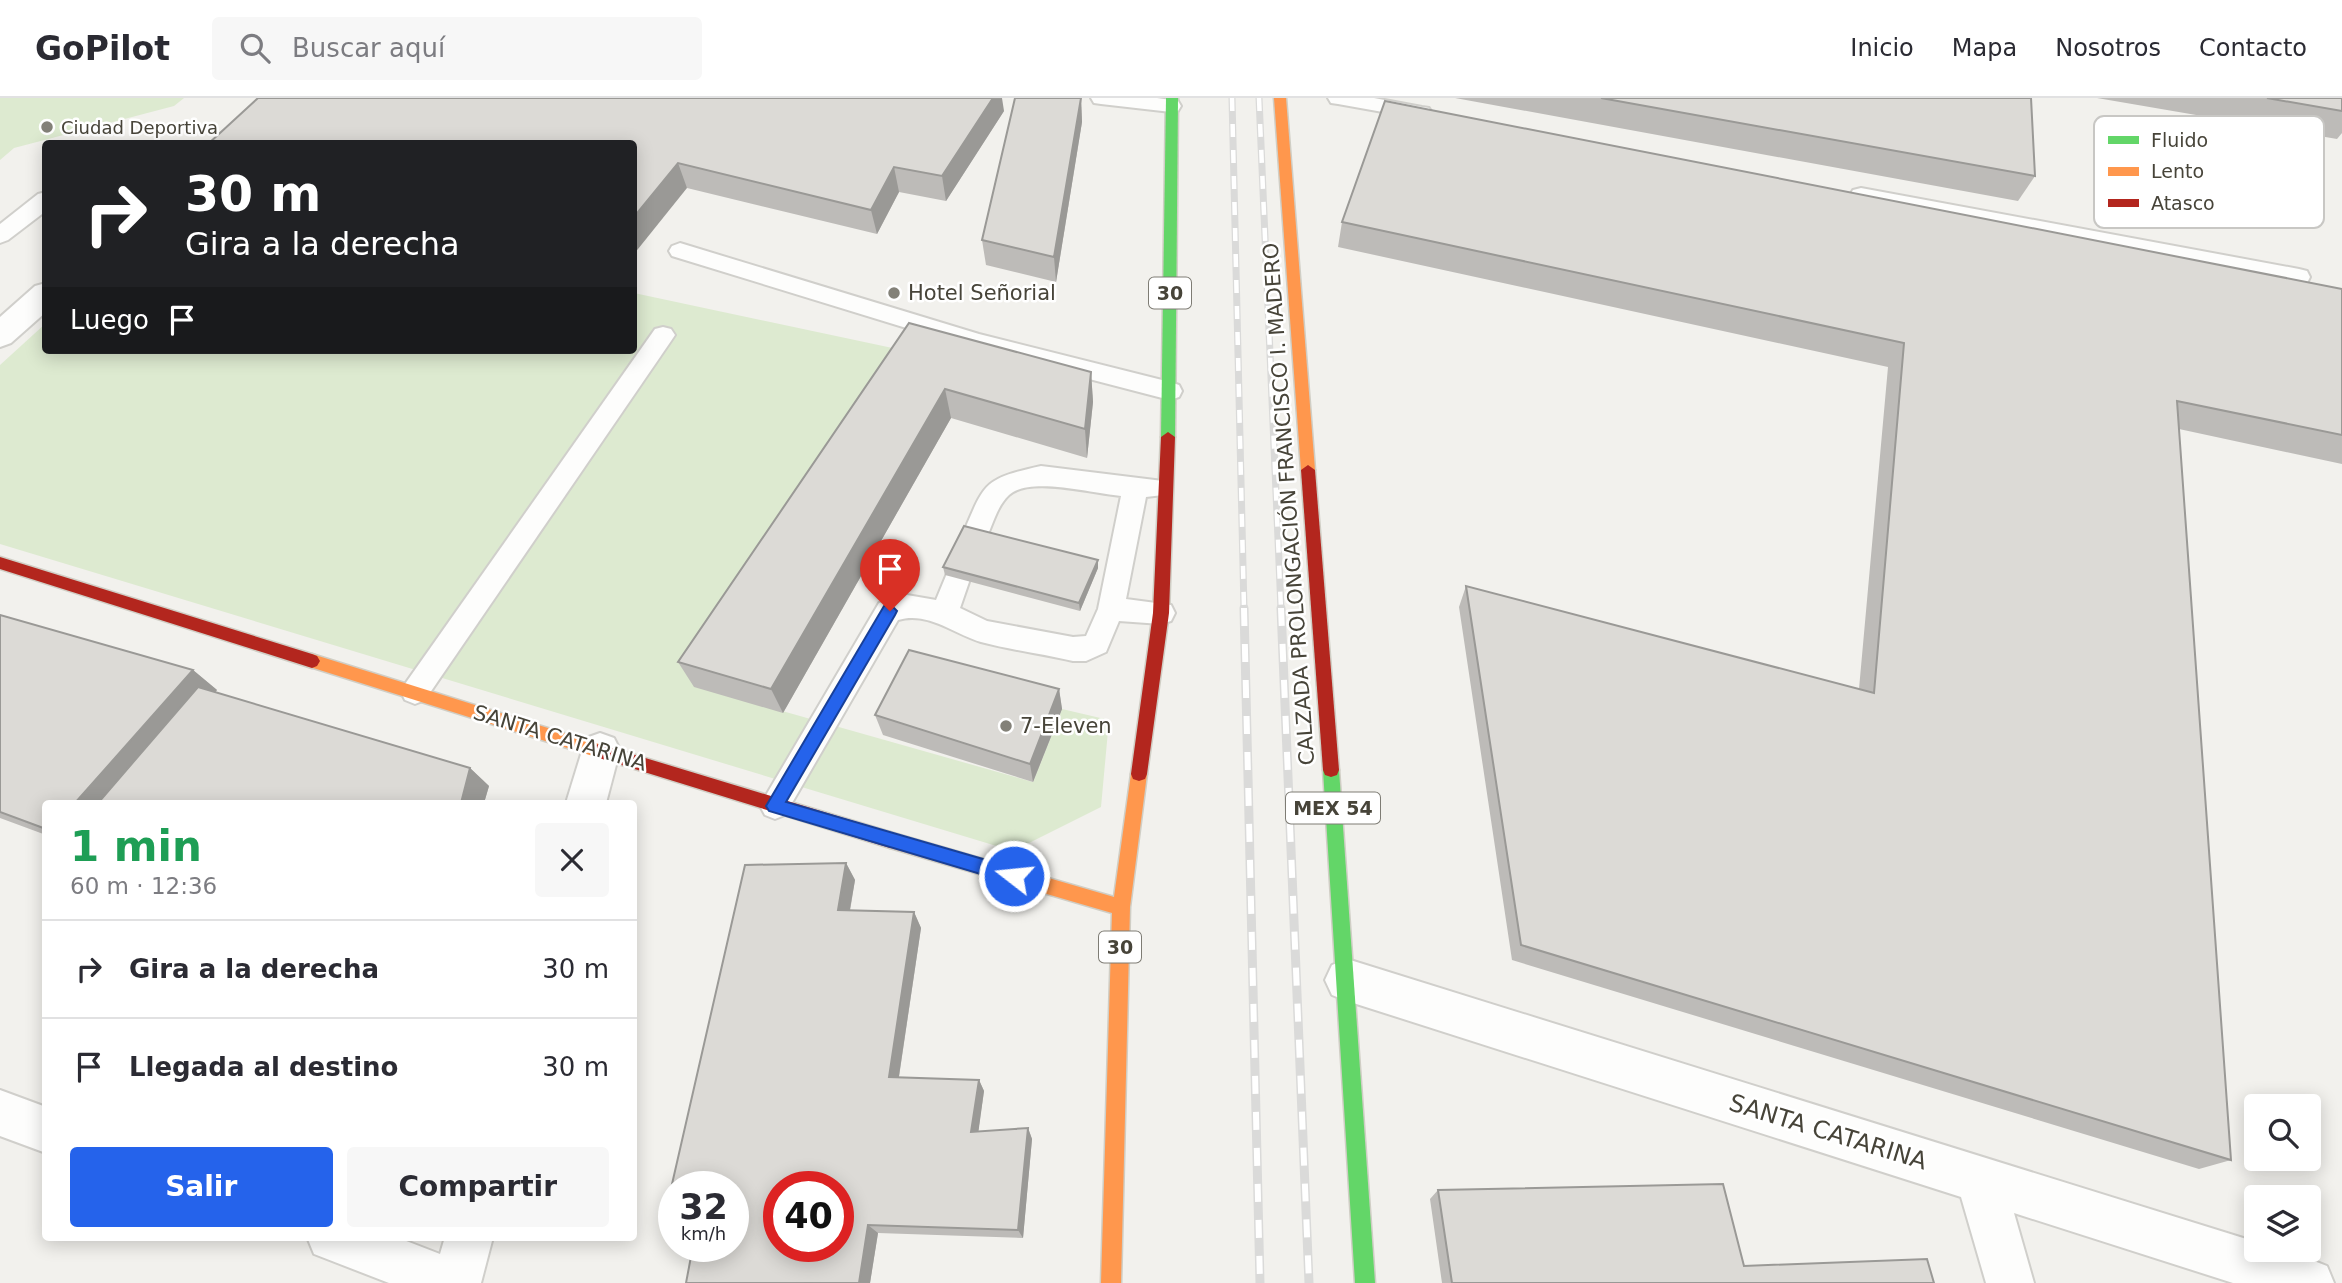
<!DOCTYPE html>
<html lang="es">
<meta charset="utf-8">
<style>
:root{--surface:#fff;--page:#f7f7f7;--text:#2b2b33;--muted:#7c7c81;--line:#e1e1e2;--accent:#2563eb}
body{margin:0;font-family:"DejaVu Sans",sans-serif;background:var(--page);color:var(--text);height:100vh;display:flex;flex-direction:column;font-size:26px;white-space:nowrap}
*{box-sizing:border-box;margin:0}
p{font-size:23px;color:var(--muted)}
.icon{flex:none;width:38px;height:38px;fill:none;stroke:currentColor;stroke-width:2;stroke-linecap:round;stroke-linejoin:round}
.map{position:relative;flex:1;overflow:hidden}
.drawer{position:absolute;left:42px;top:702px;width:595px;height:441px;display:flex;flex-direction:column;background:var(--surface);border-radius:7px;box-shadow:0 4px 18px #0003}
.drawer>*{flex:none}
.guide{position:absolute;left:42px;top:42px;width:595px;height:214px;border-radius:7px;box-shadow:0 4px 18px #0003;background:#202124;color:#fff;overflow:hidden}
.fabs{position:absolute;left:2244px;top:996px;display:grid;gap:14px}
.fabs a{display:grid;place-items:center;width:77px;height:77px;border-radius:7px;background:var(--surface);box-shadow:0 4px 18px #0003;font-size:35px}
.speed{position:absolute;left:658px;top:1073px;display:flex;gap:14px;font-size:35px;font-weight:700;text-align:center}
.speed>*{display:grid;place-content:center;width:91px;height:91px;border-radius:50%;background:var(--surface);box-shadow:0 4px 18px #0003;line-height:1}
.speed small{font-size:18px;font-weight:400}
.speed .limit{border:10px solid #d22;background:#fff;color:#111}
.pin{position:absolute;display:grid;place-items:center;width:60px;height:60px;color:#fff;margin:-72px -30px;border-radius:50% 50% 50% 0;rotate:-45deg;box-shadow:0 0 7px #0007}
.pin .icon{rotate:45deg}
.me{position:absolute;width:77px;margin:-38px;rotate:286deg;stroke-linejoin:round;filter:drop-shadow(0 0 5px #0008)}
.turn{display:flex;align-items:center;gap:24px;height:147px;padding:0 28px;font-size:32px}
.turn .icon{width:91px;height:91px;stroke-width:2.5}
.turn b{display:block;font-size:49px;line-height:60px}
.then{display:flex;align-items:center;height:66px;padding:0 28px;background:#0003;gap:14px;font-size:26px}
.round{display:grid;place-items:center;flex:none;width:74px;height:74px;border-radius:7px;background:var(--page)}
.head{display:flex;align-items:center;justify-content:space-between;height:119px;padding:0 28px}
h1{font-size:42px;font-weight:700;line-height:52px;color:#1e9e55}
.cta{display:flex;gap:14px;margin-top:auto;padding:14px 28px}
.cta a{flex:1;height:80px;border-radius:7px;background:var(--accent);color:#fff;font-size:28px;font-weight:700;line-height:80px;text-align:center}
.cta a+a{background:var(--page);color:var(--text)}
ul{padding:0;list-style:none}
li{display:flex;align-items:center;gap:21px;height:98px;padding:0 28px;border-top:2px solid var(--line)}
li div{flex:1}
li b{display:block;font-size:26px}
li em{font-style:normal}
header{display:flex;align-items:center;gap:42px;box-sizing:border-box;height:98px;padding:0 35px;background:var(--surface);border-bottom:2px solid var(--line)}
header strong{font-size:33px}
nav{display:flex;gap:38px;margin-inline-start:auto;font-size:24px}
.search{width:490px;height:63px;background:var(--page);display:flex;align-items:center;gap:18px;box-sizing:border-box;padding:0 24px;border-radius:7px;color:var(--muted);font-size:26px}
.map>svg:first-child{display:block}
</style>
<header>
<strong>GoPilot</strong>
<div class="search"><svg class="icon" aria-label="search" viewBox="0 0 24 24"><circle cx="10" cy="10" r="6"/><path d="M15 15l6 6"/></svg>Buscar aquí</div>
<nav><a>Inicio</a><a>Mapa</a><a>Nosotros</a><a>Contacto</a></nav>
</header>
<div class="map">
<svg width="2342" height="1185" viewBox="0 0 2342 1185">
<rect width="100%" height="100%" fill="#f2f1ed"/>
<!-- green -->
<g fill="#ddead0">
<path d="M0 0H184L174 8 14 50 0 62Z"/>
<path d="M634 195 916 255 694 588 1033 684 1062 611 1109 622 1101 709 1013 753 0 446V267L45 226 46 252H634Z"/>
</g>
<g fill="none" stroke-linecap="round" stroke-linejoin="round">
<!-- lane casing -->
<g stroke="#d0cfcb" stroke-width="4">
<g id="lane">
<path d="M1091 0H1157L1178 3 1181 8 1178 13 1171 14 1101 6 1094 5Z"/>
<path d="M1328 0H1374L1422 9 1429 10 1432 15 1429 20 1422 21 1338 6 1331 5Z"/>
<path d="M1861 90 2299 171 2307 173 2310 179 2307 185 2299 187 1853 102 1850 97 1853 92Z"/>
<path d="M46 94V113L8 142 0 145V126L38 96Z"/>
<path d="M680 145 979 236 1170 284 1179 287 1182 293 1179 299 1170 302 978 252 672 158 669 153 672 148Z"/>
<path d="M663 229 671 231 675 237 671 243 425 602 415 606 405 602 401 594 405 586 655 231Z"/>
<path d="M1041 368 1163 383 1167 390 1163 397 1146 399 1126 501 1171 507 1175 515 1171 523 1161 526 1119 523 1106 554 1086 563H1073C1043 556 1011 552 981 544 954 536 928 513 898 522L785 717 775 721 765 717 760 708 765 699 879 505 907 497 936 502 948 473 957 470 966 473 970 481 960 510 987 523 1073 539 1086 538 1098 511 1121 398C1094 396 1030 378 1009 397 996 409 992 430 984 445L975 448 966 445 962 438C985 384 983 381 1041 368Z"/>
</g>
</g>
<!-- street casing -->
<g stroke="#d0cfcb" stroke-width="4">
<g id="street">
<path d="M46 185V214L11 245 0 249V219L35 188Z"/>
<path d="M600 635 614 640 620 652 606 705H566L586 640Z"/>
<path d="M1347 861 2256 1144V1152C2282 1152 2303 1158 2327 1168L2334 1185H2233L2014 1115 2034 1185H1986L1961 1099 1347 903 1332 897 1325 882 1332 867Z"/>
<path d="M0 992 46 1009V1055L0 1038Z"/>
<path d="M307 1139H396L440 1156 445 1139H493L481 1185H389L314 1156Z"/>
</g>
</g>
<!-- fast casing -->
<g stroke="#d0cec5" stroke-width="3">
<g id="fast">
<path d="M1166 0H1178L1175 339 1168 344 1161 339Z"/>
<path d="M1331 665 1337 667 1339 672 1375 1185H1355L1323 672 1325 667Z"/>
</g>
</g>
<!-- slow casing -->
<g stroke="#d0cec5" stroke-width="3">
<g id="slow">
<path d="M1274 0H1286L1315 372 1308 377 1301 372Z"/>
<path d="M312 556 599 646 605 648 607 653 605 658 599 660 307 568 304 563 307 558Z"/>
<path d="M1139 669 1145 671 1147 676 1130 809 1121 1185H1101L1112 815 890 750 884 747 882 742 884 737 890 734 1114 799 1131 676 1133 671Z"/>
</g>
</g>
<!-- jam casing -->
<g stroke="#d0cec5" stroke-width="3">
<g id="jam">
<path d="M1168 334 1175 339 1169 515 1147 676 1145 681 1139 683 1133 681 1131 676 1153 515 1161 339Z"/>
<path d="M1308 367 1315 372 1339 672 1337 677 1331 679 1325 677 1323 672 1301 372Z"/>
<path d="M0 459 312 556 317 558 320 563 317 568 312 570 0 471Z"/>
<path d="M599 646 890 734 896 737 898 742 896 747 890 750 599 660 593 658 591 653 593 648Z"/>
</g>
</g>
<!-- lane -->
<use href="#lane" fill="#fdfdfc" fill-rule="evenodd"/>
<!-- street -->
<use href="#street" fill="#fdfdfc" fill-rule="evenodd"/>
<!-- fast -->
<use href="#fast" fill="#63d668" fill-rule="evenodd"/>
<!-- slow -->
<use href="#slow" fill="#ff974d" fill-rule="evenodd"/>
<!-- jam -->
<use href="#jam" fill="#b3261e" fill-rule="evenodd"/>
<!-- rail-far1 casing -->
<g stroke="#dadad9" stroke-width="7">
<g id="rail-far1">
<path d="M1232 0 1244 511"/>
<path d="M1259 0 1281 511"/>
</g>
</g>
<!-- rail casing -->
<g stroke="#dadad9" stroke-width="9">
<g id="rail">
<path d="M1244 510 1260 1185"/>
<path d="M1281 510 1309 1185"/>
</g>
</g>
<!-- rail-far1 -->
<use href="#rail-far1" stroke="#fff" stroke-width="4.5" stroke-dasharray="13" stroke-linecap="butt"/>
<!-- rail -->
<use href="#rail" stroke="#fff" stroke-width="6" stroke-dasharray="18" stroke-linecap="butt"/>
</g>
<!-- wall -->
<g fill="#bdbbb8" fill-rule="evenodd">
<path d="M1081 0 1082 24 1056 184 986 167 982 142Z"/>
<path d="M1455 0H2031L2035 78 2018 103Z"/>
<path d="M2097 0H2342V35L2337 41Z"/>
<path d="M1004 13 946 103 899 94 877 136 687 90 634 46Z"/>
<path d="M1342 124 2342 191V366L2179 331 2231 1062 2199 1071 1512 862 1459 509 1466 488 1859 591 1888 269 1338 149Z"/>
<path d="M909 225 1091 274 1093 304 1087 360 951 320 783 615 694 589 678 564Z"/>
<path d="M1098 462V470L1080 513 945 477 943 469Z"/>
<path d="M0 517 193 572 217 592 215 594 470 670 489 688 484 705H46V737L0 720Z"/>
<path d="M1059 591 1062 611 1033 684 883 637 875 617Z"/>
<path d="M846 765 855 782 850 813 914 814 921 830 899 979 979 982 984 993 978 1034 1028 1030 1032 1041 1023 1140 878 1135 870 1185H686L693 1148H733V1088H674V1126L664 1121 745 767ZM779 1088H838V1148H779Z"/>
<path d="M1438 1092 1744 1168 1934 1185H1442L1430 1101Z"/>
</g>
<!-- shaded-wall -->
<g fill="#9a9996">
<path d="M993 0H1002L1004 13 946 103 942 78Z"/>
<path d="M1081 0 1082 24 1056 184 1054 159Z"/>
<path d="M678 65 687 90 634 156V119Z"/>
<path d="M894 69 899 94 877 136 871 112Z"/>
<path d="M1091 274 1093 304 1087 360 1085 331Z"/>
<path d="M945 291 951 320 783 615 771 591Z"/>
<path d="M1098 462V470L1080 513 1079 505Z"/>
<path d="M193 572 217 592 119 705H75Z"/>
<path d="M1059 591 1062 611 1033 684 1030 666Z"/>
<path d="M470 670 489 688 484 705H461Z"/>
<path d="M846 765 855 782 847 828 838 812Z"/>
<path d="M914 814 921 830 897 991 889 979Z"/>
<path d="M979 982 984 993 977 1044 971 1034Z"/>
<path d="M1028 1030 1032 1041 1023 1140 1018 1132Z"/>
<path d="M868 1127 878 1135 870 1185H859Z"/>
</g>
<!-- building -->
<g fill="#dcdad6" stroke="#9a9996" stroke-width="2" fill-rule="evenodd">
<path d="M258 0H993L942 78 894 69 871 112 678 65 634 119V46H208Z"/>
<path d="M1015 0H1081L1054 159 982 142Z"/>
<path d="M1601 0H2031L2035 78Z"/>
<path d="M2267 0H2342V13Z"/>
<path d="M1385 3 2342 191V337L2177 303 2231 1062 1521 847 1466 488 1874 595 1904 245 1342 124Z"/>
<path d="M909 225 1091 274 1085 331 945 291 771 591 678 564Z"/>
<path d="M964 428 1098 462 1079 505 943 469Z"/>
<path d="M0 517 193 572 75 705H46V731L0 714Z"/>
<path d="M909 552 1059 591 1030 666 875 617Z"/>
<path d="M198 589 470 670 461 705H98Z"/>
<path d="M846 765 838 812 914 814 889 979 979 982 971 1034 1028 1030 1018 1132 868 1127 859 1185H686L693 1148H733V1088H674V1122L664 1121 745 767ZM779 1088H838V1148H779Z"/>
<path d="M1723 1086 1744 1168 1927 1161 1934 1185H1452L1438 1092Z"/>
</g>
<!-- route -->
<path fill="#2563eb" stroke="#184099" stroke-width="2" d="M890 506 897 513 895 517 786 704 1014 770 1020 773 1023 778 1020 784 1014 786 769 713 766 708 769 703 884 508Z"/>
<!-- markers -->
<g fill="#838178" stroke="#fff" stroke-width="2.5">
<circle cx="47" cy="29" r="7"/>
<circle cx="894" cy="195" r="7"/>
<circle cx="1006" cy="628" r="7"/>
</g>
<g text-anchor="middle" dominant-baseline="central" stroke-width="5" stroke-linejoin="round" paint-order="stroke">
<!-- far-poi labels -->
<g font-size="18" fill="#474439" stroke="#fff" text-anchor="start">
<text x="61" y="29">Ciudad Deportiva</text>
</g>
<!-- shield labels -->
<g fill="#fff" stroke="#7e7c74" stroke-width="2">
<rect x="1149" y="179.5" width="42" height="31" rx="5"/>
<rect x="1286" y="694.5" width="94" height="31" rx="5"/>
<rect x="1099" y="833.5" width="42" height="31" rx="5"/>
</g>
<g font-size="19" font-weight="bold" fill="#474439">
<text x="1170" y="195">30</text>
<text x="1333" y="710">MEX 54</text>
<text x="1120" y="849">30</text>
</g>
<!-- poi labels -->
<g font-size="21" fill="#474439" stroke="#fff" text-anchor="start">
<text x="908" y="195">Hotel Señorial</text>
<text x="1020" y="628">7-Eleven</text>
</g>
<!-- street labels -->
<g font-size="21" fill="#474439" stroke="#fff">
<text transform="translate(1289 406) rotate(-94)">CALZADA PROLONGACIÓN FRANCISCO I. MADERO</text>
<text transform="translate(560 640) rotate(17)">SANTA CATARINA</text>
</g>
<!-- near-street labels -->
<g font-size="24" fill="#474439" stroke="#fff">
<text transform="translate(1828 1034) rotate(17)">SANTA CATARINA</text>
</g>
</g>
<!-- legend -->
<rect x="2094" y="18" width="230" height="112" rx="10" fill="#fff" stroke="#c8c7c4" stroke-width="2"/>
<rect x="2108" y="38" width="31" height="8" fill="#63d668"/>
<rect x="2108" y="69" width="31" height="9" fill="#ff974d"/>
<rect x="2108" y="101" width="31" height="8" fill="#b3261e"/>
<g font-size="19" fill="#474439">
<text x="2151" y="49">Fluido</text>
<text x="2151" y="80">Lento</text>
<text x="2151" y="112">Atasco</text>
</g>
</svg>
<div class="fabs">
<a><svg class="icon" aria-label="search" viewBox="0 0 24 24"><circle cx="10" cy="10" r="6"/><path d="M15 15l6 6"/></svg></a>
<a><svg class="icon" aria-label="layers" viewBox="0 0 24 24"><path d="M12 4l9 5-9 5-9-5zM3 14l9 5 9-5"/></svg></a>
</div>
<div class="speed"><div>32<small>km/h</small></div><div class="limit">40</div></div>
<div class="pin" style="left:890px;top:513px;background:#d93025"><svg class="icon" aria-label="arrive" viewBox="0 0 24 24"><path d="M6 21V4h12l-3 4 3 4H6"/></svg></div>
<svg class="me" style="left:1014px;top:778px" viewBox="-20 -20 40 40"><circle r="17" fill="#2563eb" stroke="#fff" stroke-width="3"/><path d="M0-11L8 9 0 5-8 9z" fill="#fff"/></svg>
<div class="guide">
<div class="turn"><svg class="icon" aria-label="right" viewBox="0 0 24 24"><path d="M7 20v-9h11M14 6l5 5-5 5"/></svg><div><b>30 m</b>Gira a la derecha</div></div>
<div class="then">Luego<svg class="icon" aria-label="arrive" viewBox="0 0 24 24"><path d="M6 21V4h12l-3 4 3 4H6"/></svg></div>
</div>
<section class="drawer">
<div class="head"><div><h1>1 min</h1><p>60 m · 12:36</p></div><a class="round"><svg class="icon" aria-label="close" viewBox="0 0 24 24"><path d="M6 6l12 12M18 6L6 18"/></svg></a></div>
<ul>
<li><svg class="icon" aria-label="right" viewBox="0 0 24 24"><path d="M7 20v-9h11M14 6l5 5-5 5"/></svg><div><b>Gira a la derecha</b></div><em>30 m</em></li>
<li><svg class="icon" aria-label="arrive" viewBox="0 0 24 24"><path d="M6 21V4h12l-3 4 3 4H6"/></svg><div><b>Llegada al destino</b></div><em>30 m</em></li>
</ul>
<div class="cta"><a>Salir</a><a>Compartir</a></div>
</section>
</div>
